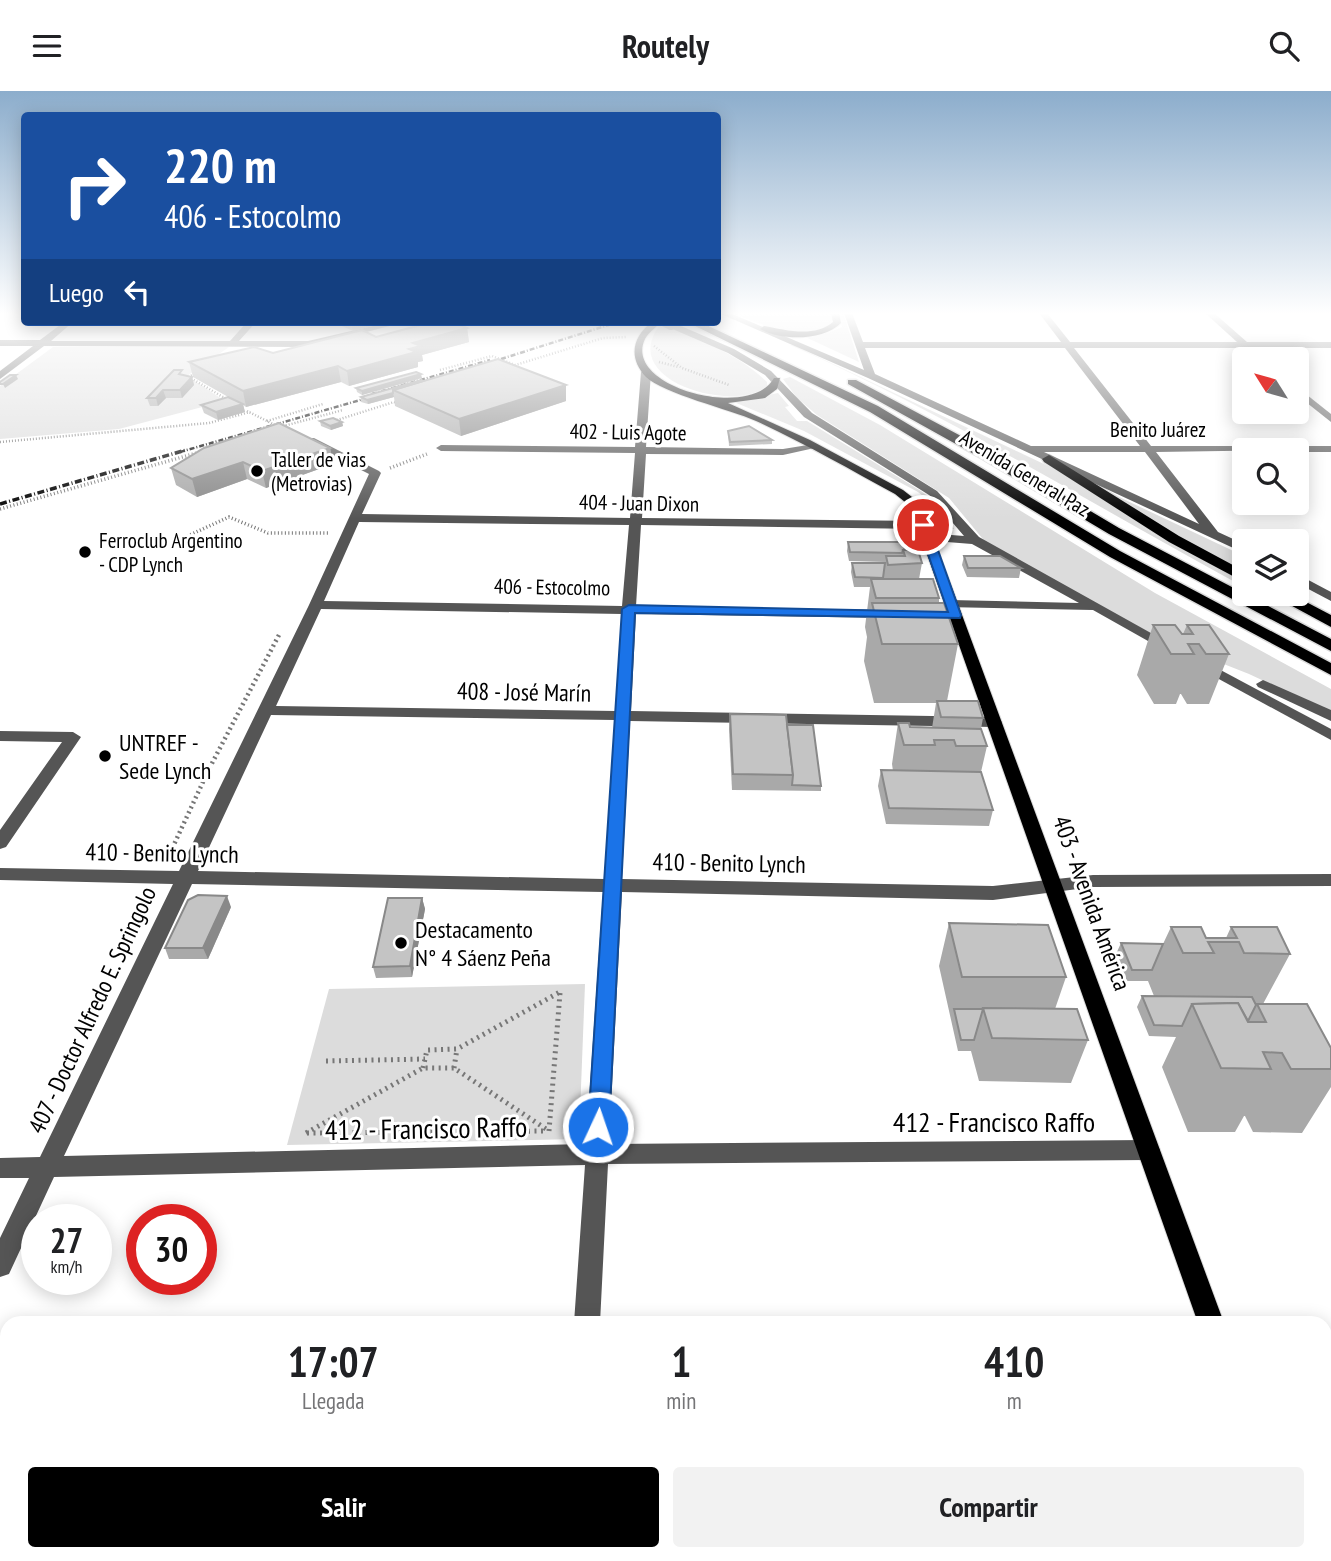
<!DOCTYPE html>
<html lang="es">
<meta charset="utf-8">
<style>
:root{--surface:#fff;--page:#f2f2f2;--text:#202124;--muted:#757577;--accent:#000}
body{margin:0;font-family:"PT Sans Narrow",sans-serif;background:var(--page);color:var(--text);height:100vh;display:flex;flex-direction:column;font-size:26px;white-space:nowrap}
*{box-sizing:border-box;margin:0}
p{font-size:23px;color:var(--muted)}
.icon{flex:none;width:38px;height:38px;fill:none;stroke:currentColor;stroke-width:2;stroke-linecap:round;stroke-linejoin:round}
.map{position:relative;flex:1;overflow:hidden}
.sheet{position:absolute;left:0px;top:1225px;width:1332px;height:245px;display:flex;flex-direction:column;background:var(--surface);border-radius:21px 21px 0 0;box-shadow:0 4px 18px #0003}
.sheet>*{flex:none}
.top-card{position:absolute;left:21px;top:21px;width:700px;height:214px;border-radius:7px;box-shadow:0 4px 18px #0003;background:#1a4fa0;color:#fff;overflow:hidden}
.needle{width:46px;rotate:307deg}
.controls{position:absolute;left:1232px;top:256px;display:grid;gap:14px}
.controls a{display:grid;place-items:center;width:77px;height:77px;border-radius:7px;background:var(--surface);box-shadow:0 4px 18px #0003;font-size:35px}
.speed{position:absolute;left:21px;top:1113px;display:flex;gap:14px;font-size:35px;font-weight:700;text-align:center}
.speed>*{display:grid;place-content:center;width:91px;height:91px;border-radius:50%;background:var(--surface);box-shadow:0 4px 18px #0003;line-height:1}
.speed small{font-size:18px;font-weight:400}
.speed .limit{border:10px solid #d22;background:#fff;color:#111}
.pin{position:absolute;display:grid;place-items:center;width:60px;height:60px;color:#fff;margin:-30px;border:4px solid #fff;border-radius:50%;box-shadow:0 2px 7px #0007}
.me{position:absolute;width:77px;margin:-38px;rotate:3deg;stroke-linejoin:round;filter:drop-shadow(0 0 5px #0008)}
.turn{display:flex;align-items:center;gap:24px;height:147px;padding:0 28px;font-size:32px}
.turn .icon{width:91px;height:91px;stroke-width:2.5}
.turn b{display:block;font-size:49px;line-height:60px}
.then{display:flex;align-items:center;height:66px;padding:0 28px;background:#0003;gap:14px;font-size:26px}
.eta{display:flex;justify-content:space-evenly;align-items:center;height:119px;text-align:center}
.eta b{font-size:42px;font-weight:700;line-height:49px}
.button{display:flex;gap:14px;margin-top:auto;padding:14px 28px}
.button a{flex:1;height:80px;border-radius:7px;background:var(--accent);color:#fff;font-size:28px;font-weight:700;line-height:80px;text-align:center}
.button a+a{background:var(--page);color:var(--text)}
header{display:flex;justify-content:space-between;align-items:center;height:91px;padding:0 28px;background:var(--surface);font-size:32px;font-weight:700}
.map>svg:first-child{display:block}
</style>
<header><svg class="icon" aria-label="menu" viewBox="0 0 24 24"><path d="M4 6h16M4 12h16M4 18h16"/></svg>Routely<svg class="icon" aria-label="search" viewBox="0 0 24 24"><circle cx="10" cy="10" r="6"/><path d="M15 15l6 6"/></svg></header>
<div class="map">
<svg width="1331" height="1470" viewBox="0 0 1331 1470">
<rect width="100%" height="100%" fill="#fff"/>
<!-- green -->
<g fill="#dcdcdc">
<path d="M732 222H830L833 232C808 255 758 232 732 222Z"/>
<path d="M839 222H843L859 271 801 244 828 242 842 236Z"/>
<path d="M660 234C698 246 739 264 767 291V295C735 323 616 290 660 234Z"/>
<path d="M790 254H793L1065 383 1152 442 1244 492V496C1093 414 947 323 790 254Z"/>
<path d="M53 256H229L187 285 225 310 119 338 0 348V295Z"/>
<path d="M790 286 880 334 1155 502 1331 598V621L1249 583 1163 549 987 453 949 407 817 324 797 307 783 288Z"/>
<path d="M778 302 789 315 785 316 797 330H807L921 400 938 413 954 438H943L933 413 918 401 804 340 734 311Z"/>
<path d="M1119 406 1244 465V480L1167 440 1116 407Z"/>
<path d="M585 893 579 1048 287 1054 329 898Z"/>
</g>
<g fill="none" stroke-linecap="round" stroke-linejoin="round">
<!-- major casing -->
<g stroke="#dbdbdb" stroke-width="2">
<g id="major">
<path d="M831 222H839L841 232C823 250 781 250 760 238L764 235C786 239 814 247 833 231Z"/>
<path d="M652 231 660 232C655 237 649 241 645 248 622 296 751 330 774 287H780L777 298 765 307 728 312 810 349 903 399 921 413 1224 1232H1198L910 415 895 403C849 378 804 352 756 330 729 318 664 303 646 286 628 267 632 246 652 231Z"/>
<path d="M1279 1463H1309L1312 1470H1282Z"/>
</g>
</g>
<!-- highway casing -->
<g stroke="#dbdbdb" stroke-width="3">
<g id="highway">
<path d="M687 231H700L878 315 1120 460 1331 572V584L1110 466 870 321Z"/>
<path d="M848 289H856L991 361 1119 437 1331 548V560L1109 443 981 367 848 293Z"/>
<path d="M1049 364 1179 445 1244 480V491L1169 451 1044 371 1042 368Z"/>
<path d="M1268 502H1289L1331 524V536Z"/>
</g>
</g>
<!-- path-far3 -->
<g stroke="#777" stroke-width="2.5" stroke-dasharray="1 2" stroke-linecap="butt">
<path d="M654 255 682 277 729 294"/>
<path d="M659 271 678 276"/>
<path d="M509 276 603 247 626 246"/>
<path d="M440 279 492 265 515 274"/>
<path d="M197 281 189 286 228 309"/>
<path d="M247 320 277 335"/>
<path d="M267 330 323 313"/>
<path d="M334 330 394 311 399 313"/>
<path d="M280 336 343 319"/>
<path d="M0 351 209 332 250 321"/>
</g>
<!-- path-far2 -->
<g stroke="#777" stroke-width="3.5" stroke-dasharray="1 2.5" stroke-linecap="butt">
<path d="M390 377 427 363"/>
<path d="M0 418 200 361"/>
<path d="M208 457 183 447 229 426 268 442H329"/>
</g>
<!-- path-far1 -->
<path stroke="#777" stroke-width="4.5" stroke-dasharray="2 3.5" stroke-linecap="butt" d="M160 767 170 762 209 678 280 542"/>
<!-- path -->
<g stroke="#777" stroke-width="5" stroke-dasharray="2 4.5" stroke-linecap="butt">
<path d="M326 970 425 968"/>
<path d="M423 977 427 959 457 958 560 901"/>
<path d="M454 977 457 958"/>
<path d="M549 1040 560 902"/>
<path d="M306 1042 423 977H454L549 1040"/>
<path d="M307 1042 547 1040"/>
</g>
<!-- minor -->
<g fill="#555" fill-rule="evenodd">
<path d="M719 222H730L864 279 844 222H852L863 251H1061L1039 222H1047L1070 251H1237L1205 222H1214L1247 251H1331V257H1253L1265 268H1255L1243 257H1074L1151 355H1331V361H1297V359L1156 361 1218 441 1244 453V462L868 287ZM865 257H1065L1140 355H1031L875 283ZM1044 361H1145L1199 433Z"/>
<path d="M64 231H73L51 250H230L247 231H256L239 250H308L390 231H405L308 256 44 255 0 288V280L33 255H0V249H40Z"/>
<path d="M668 232H674L734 258 771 280 812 322 937 400 979 446 1176 556 1169 560 1164 559 1093 519 945 516 943 513 950 509 1079 512 972 453 922 449 920 446 926 442 964 445 929 404 804 326 765 284 728 262 668 236Z"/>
<path d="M646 278 651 281 646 356 783 358 814 353 819 356 783 364 646 363 642 427 923 430 929 434 923 438 641 434 636 515 890 519 897 523 890 527 636 523 631 620 994 626 1002 631 994 636 630 630 622 788 993 795 1093 784 1331 783V795L1093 796 993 809 622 801 609 1053 1148 1049 1156 1052 1160 1059 1156 1066 1148 1069 608 1073 600 1232H574L585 1074 54 1086 9 1183 0 1186V1147L29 1087H0V1067L40 1066 173 793 0 789V777L179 780 309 514 369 383 306 351V347H314L379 380 381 382 362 423 630 427 635 362 441 360 436 357 441 354 635 356 641 281ZM359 431 629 434 622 515 324 510ZM321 518 622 523 615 620 276 615ZM271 624 615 629 604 788 198 780ZM192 793 603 801 586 1053 64 1065Z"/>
<path d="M1297 296 1331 323V331L1297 304Z"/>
<path d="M1297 483 1331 501V510L1297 492Z"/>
<path d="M1200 568 1331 638V649L1195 575V569Z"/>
<path d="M1263 589 1331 619V630L1258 596 1256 593Z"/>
<path d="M0 640 73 641 81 646 6 756 0 758V739L62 651 0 650Z"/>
<rect x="1325" y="1354" width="6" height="28"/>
<rect x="558" y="1463" width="30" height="7"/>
</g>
<!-- major -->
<use href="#major" fill="#000" fill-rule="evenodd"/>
<!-- highway -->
<use href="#highway" fill="#000" fill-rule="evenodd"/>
<!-- rail-far1 -->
<g stroke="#000" stroke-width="2.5" stroke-dasharray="5 2 1 2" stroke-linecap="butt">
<path d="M482 274 618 231"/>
<path d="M372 303 490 269"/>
<path d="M180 361 381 303"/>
</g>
<!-- rail -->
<path stroke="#000" stroke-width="3.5" stroke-dasharray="7 2.5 1 2.5" stroke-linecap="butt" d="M0 413 186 359"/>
<!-- minor-bridge -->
<path stroke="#555" stroke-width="10" d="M665 231 671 234"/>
</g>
<!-- wall -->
<g fill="#a9a9a9">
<path d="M333 231H378V233L353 240Z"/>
<path d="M479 231H500L490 234Z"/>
<path d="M467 237 469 251 422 264 423 270 418 271V276L349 295 341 291 246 316 243 314 245 321 218 329 204 322 201 314 237 311 193 286 189 271 273 262 376 246Z"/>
<path d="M184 284 192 286 194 294 182 307H166L158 315H150L147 307Z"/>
<path d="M422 287 362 304 357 301 356 297Z"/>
<path d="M421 289 566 310 461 345 395 315 394 306 368 313 361 311V306Z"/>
<path d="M320 330 342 331 343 335 331 339 321 335Z"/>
<path d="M728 340 772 349V353L729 355Z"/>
<path d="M330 357 333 373 266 397 247 388 197 406 176 394 171 377Z"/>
<path d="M848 451 905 459 922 472 919 488 939 507V512L958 553 947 610 983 627 981 638 987 655 981 681 993 719 989 735 886 733 878 695 881 679 893 680 892 673 898 632 910 636 932 637 936 612H874L864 570 867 546 865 536 870 496H854L851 481 852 472H885V471L849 470 847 460Z"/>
<path d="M964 465 1021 477 1019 487 967 486 962 474Z"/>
<path d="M1153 534 1183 543 1187 534 1229 563 1209 613H1187L1181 603H1180L1176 613H1154L1137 584Z"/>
<path d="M730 623 787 634 821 695V700L732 699 729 638Z"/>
<path d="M422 807 425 818 412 886 376 887 373 876Z"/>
<path d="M231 816 208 868H169L165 857Z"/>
<path d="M949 832 1066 886 1055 918 1088 949 1071 992 979 990 971 960H958L939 875Z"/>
<path d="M1171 836 1206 847H1226L1231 836 1290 863 1263 913 1331 957V996L1302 1042 1253 1041 1245 1025H1244L1235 1041H1188L1162 976 1176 946 1149 945 1137 916 1142 905H1154L1148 890H1127L1116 863 1121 852 1163 853Z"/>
</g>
<!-- shaded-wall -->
<g fill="#898989">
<path d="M358 231H378V233L353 240 352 233Z"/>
<path d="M490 231H500L490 234Z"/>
<path d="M467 237 469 251 422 264 423 270 418 271V276L349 295 347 280 409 258 413 252Z"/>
<path d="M338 275 341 291 246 316 243 300Z"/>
<path d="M421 283 422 287 362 304V300Z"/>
<path d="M16 284 18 288 5 297 3 293Z"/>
<path d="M192 286 194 294 182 307 180 299Z"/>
<path d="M566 294V310L461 345 459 328Z"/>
<path d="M163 299 166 307 158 315 156 307Z"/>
<path d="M393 302 394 306 368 313 367 309Z"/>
<path d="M243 313 245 321 218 329 216 321Z"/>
<path d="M342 331 343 335 331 339 330 335Z"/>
<path d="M330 357 333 373 266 397 262 380Z"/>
<path d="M243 371 247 388 197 406 192 388Z"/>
<path d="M227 805 231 816 208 868 203 857Z"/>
<path d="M422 807 425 818 412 886 410 875Z"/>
</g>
<!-- building -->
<g fill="#c4c4c4" stroke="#898989" stroke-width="2">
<path d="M432 231H452L467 237 413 252 421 255 409 258 416 261 347 280 338 275 243 300 189 271 254 256 273 262 362 239 376 246Z"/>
<path d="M498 268 566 294 459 328 393 299Z"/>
<path d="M174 279H182L179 283 192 286 180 299H163L156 307H147Z"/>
<path d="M416 281 421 283 362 300 356 297Z"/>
<path d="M10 284H16L3 293H0V291Z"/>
<path d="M421 289 423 290 393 299V302L367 309 361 306Z"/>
<path d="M228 306 243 313 216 321 201 314Z"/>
<path d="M333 327 342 331 330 335 320 330Z"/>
<path d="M279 332 330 357 262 380 243 371 192 388 171 377 204 357Z"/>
<path d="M749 335 772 349 730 351 728 340Z"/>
<path d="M848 451H902L905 459H903L902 462 850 461Z"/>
<path d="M903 459H918L922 472 888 474 886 465H905Z"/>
<path d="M964 465H1000L1021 477H968Z"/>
<path d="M852 472H885L883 487 855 486Z"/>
<path d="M871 488H933L939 507H876Z"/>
<path d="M872 512H944L958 553H882Z"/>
<path d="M1153 534H1175L1182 543H1193L1187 534H1209L1229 563H1206L1199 553H1188L1194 563H1171Z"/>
<path d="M937 610H978L983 627 941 626Z"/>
<path d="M730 623 786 624 793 684 733 683Z"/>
<path d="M898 632H909L910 636 981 638 987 655H956L954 649H934L935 654H904Z"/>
<path d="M787 634H813L821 695 792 694 793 684Z"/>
<path d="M881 679 981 681 993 719 889 717Z"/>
<path d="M198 804 227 805 203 857H165L188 809Z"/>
<path d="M388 807H422L410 875 373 876Z"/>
<path d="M949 832 1048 834 1066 886H962Z"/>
<path d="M1171 836H1201L1206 847H1237L1231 836H1277L1290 863 1244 862 1239 851H1208L1214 862H1183Z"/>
<path d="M1121 852 1163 853 1152 879H1132Z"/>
<path d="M1142 905 1252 906 1256 914 1248 930 1238 912 1192 913 1182 935 1154 934Z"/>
<path d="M1238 912 1248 931H1266L1257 913H1307L1331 957V978H1291L1282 962 1263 961 1271 978 1221 977 1192 913Z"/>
<path d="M983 917 1077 918 1088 949 992 947Z"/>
<path d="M954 918H983L974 949H961Z"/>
</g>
<!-- sky -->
<linearGradient id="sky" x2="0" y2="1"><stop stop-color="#8cadcc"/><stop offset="0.52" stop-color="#fff"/><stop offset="1" stop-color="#fff" stop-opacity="0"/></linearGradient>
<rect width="1331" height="428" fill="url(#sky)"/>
<!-- route -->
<path fill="#1a73e8" stroke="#114b97" stroke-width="2" d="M923 431 929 434 961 524 960 527 635 522 609 1036 606 1042 598 1045 591 1042 588 1036 622 518 629 514 948 521 918 434Z"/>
<!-- markers -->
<g fill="#000" stroke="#fff" stroke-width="2.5">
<circle cx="257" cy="380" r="7"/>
<circle cx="85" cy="461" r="7"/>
<circle cx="105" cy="665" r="7"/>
<circle cx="401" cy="852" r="7"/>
</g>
<g text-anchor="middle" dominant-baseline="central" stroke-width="6" stroke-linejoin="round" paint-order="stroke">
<!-- far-street labels -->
<g font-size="21" fill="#000" stroke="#fff">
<text x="1158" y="338">Benito Juárez</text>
<text transform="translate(628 341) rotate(1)">402 - Luis Agote</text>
<text transform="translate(1025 382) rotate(31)">Avenida General Paz</text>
<text transform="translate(639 412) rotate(1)">404 - Juan Dixon</text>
<text transform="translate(552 496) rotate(1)">406 - Estocolmo</text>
</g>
<!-- far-poi labels -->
<g font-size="21" fill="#000" stroke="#fff" text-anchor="start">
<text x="271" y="368">Taller de vias<tspan x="271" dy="24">(Metrovias)</tspan></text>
<text x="99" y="449">Ferroclub Argentino<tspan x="99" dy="24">- CDP Lynch</tspan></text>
</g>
<!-- street labels -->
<g font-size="24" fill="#000" stroke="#fff">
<text transform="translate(524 601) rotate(1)">408 - José Marín</text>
<text transform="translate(162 762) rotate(1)">410 - Benito Lynch</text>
<text transform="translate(729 772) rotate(1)">410 - Benito Lynch</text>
<text transform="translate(1092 812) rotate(70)">403 - Avenida América</text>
<text transform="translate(92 919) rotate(-65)">407 - Doctor Alfredo E. Springolo</text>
</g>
<!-- poi labels -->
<g font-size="24" fill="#000" stroke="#fff" text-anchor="start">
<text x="119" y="651">UNTREF -<tspan x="119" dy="28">Sede Lynch</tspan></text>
<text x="415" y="838">Destacamento<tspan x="415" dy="28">N° 4 Sáenz Peña</tspan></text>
</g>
<!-- near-street labels -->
<g font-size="28" fill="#000" stroke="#fff">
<text x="994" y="1030">412 - Francisco Raffo</text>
<text transform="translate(426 1037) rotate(-1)">412 - Francisco Raffo</text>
</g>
</g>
</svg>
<div class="controls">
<a><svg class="needle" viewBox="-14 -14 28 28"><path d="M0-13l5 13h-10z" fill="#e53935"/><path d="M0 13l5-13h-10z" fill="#757577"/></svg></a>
<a><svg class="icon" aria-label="search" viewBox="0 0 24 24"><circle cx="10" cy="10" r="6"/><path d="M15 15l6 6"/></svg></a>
<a><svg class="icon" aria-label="layers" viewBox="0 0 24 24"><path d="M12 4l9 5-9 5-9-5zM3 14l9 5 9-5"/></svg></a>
</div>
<div class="speed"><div>27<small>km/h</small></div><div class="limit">30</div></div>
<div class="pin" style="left:923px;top:434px;background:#d93025"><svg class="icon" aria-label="arrive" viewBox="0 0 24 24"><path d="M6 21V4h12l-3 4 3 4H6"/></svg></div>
<svg class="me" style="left:598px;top:1036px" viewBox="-20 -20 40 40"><circle r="17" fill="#1a73e8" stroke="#fff" stroke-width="3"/><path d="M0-11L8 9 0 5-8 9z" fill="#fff"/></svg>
<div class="top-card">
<div class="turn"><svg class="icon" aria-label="right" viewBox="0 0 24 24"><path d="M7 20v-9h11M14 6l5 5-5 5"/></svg><div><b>220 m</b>406 - Estocolmo</div></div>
<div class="then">Luego<svg class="icon" aria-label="left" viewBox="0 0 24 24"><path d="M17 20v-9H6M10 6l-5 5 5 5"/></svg></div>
</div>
<section class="sheet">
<div class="eta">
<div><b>17:07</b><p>Llegada</p></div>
<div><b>1</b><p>min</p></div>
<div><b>410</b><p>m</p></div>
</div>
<div class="button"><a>Salir</a><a>Compartir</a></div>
</section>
</div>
